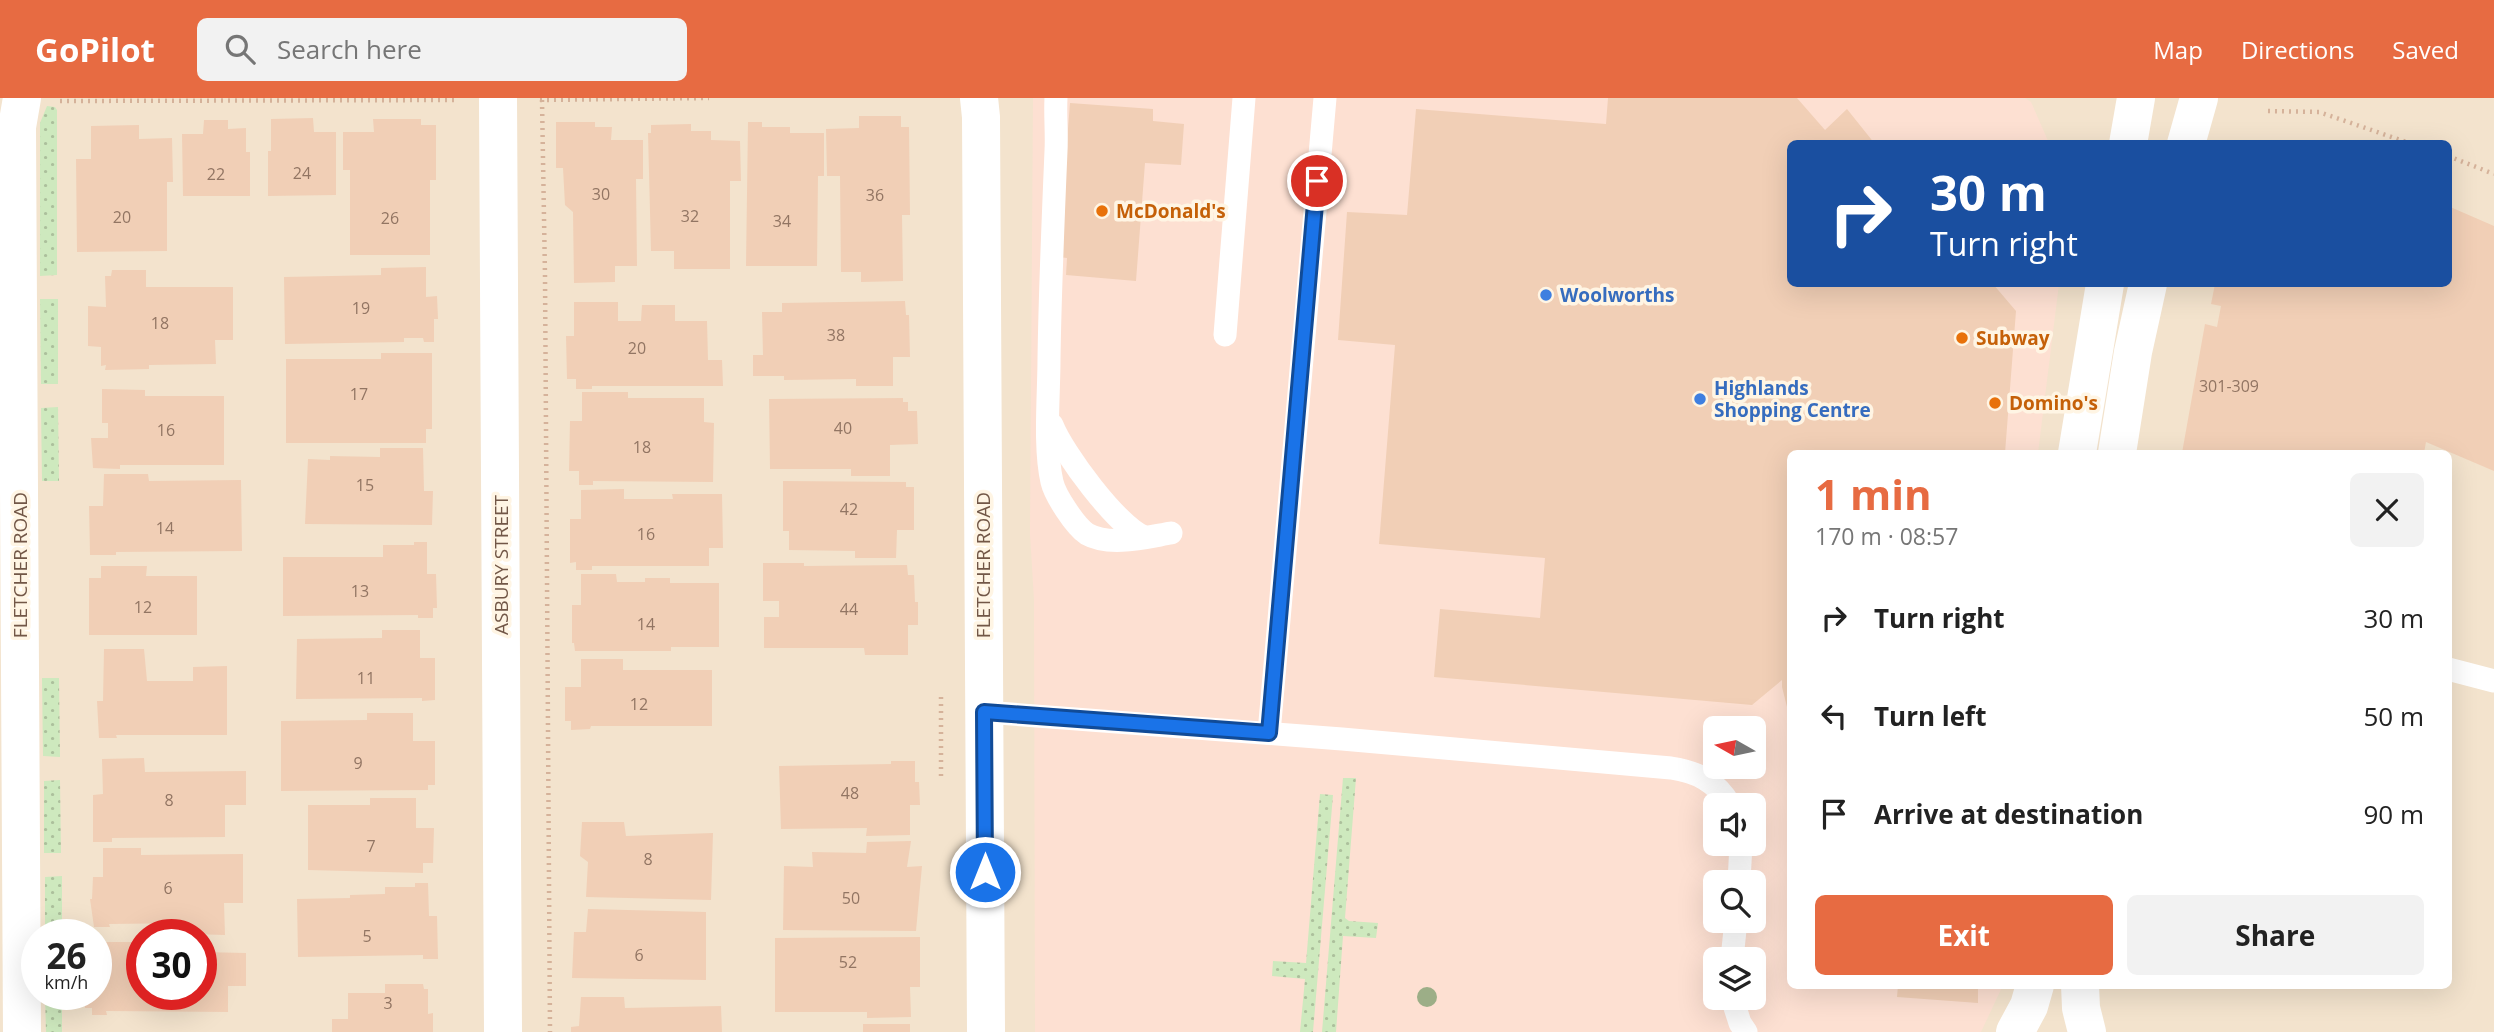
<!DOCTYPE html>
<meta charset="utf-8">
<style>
:root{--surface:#fff;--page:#f2f2f2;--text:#222;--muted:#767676;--accent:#e76b42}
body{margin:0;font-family:"Open Sans",sans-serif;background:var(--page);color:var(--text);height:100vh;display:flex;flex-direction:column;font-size:26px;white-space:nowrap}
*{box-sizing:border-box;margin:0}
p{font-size:23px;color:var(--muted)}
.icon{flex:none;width:38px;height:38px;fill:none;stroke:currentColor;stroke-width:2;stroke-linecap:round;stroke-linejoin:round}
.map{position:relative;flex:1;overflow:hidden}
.side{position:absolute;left:1787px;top:352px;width:665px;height:539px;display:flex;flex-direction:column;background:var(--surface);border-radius:10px;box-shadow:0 7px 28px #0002}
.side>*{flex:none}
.hud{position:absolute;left:1787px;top:42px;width:665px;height:147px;border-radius:10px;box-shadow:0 7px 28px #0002;background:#1a4fa0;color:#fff;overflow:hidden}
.needle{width:46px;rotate:279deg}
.buttons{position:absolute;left:1703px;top:618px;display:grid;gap:14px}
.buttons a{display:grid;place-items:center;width:63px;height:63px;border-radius:10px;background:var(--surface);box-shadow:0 7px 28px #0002;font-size:35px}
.speed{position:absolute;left:21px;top:821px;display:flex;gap:14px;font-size:35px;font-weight:700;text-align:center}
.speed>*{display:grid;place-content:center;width:91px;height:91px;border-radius:50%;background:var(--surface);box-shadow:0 7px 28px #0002;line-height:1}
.speed small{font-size:18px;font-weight:400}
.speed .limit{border:10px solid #d22;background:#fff;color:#111}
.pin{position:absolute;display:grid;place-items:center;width:60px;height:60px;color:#fff;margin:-30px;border:4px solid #fff;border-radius:50%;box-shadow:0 2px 7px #0007}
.me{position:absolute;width:77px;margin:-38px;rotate:0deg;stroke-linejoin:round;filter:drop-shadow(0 0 5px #0008)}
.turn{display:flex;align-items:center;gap:24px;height:147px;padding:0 28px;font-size:32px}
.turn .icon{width:91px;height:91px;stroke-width:2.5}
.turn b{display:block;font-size:49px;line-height:60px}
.round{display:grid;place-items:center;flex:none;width:74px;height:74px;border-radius:10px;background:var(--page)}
.overview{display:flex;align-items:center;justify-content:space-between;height:119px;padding:0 28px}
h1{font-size:42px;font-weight:700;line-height:52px;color:var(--accent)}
.action{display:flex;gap:14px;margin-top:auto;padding:14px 28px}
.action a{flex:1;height:80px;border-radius:10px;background:var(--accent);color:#fff;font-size:28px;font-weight:700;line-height:80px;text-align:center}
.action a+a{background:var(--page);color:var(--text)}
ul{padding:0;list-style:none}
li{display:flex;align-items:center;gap:21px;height:98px;padding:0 28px}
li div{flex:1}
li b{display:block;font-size:26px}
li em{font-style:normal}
header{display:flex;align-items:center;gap:42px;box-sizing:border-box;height:98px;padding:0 35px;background:var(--accent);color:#fff}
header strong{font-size:33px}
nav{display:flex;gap:38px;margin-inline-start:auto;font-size:24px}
.search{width:490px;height:63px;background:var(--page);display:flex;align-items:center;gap:18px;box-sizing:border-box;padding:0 24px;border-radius:10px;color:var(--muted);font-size:26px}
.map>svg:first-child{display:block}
</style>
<header>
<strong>GoPilot</strong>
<div class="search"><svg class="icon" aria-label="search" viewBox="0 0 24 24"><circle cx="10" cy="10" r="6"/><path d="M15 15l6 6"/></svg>Search here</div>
<nav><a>Map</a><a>Directions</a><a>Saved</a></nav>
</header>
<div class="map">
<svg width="2494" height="934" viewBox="0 0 2494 934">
<defs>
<pattern id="grass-dots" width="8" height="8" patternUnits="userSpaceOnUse" patternTransform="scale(1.75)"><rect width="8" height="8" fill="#cee9be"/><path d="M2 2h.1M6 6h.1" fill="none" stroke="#acc09c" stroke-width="1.8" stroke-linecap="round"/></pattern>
</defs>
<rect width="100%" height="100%" fill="#fcf1df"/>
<!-- residential -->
<path fill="#f3e3cd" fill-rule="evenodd" d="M0 0H2494V934H0ZM1790 46H2448V186H1790ZM1790 355H2448V887H1790ZM1715 630H1754V668H1715ZM1715 707H1754V746H1715ZM1715 784H1754V822H1715ZM37 836H96V896H37ZM142 836H201V896H142ZM1715 861H1754V900H1715Z"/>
<!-- commercial -->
<path fill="#fde0d2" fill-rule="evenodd" d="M1033 0H2025L2031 4 2049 45 1790 46V186H2059L2038 355H1790V887H2003L1981 934H1035L1034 502 1030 436ZM1715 630H1754V668H1715ZM1715 707H1754V746H1715ZM1715 784H1754V822H1715ZM1715 861H1754V900H1715Z"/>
<!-- grass -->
<g fill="url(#grass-dots)">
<path d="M47 8 55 9 57 12V177L40 178V25Z"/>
<path d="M40 201H58V286H41Z"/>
<path d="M58 309 59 383H42L41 310Z"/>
<path d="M42 580H59L60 659 43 658Z"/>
<path d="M1343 680H1356L1345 820 1349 823 1378 825 1376 840 1343 838 1336 934H1322Z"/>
<path d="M60 682 61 755H44V683Z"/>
<path d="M1320 696 1333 697 1313 934H1300L1305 881 1272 878 1273 863 1306 865Z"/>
<path d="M62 778V836H45V779Z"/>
<path d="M45 896H62V934H46Z"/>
</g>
<!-- building -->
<g fill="#f1cfb6">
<path d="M1608 0H1797L1825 32 1847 11 1875 46H1790V186H1993L2016 213 2005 355H1790V621L1782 589V582L1752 607 1434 579 1440 511 1540 520 1545 460 1379 446 1395 247 1338 242 1347 114 1407 117 1416 11 1606 26Z"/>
<path d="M1070 5 1153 11V23L1184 26 1181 67 1145 65 1136 183 1066 177 1067 160 1058 159Z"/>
<path d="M859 18H901V29H909L910 117H902L903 183 861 184V174H841L840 78H827L826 31 859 30Z"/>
<path d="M313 20 314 34H336V97L268 98V53H271V21Z"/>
<path d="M373 21H421V27H436V82H430V157H350V72H343V34H374Z"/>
<path d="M204 22H228V31L246 30V54H250V98H183L182 36H203Z"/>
<path d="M556 24H595V29H612L611 42H643V81H636L637 168H615V184L574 185 573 114 565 107 563 70H556Z"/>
<path d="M748 24H762V29H790V35H824V78H818L817 168H746Z"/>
<path d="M691 26V33H711V42L740 43 741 83H730V171H674V153H651L648 35H651V27Z"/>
<path d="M139 27V41L172 40 173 84H167V153L77 154 76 61H91V28Z"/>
<path d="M2448 108 2494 128V373L2426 344 2424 355H2182L2205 226 2217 229 2221 208 2211 206 2215 186H2448Z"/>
<path d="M426 169V199L437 198 438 221H434V244H424L423 240H404V244L285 246 284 179 381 177V170Z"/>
<path d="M112 172H146V189H233V242H215L216 266 149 267V271L105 272 106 267 101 268V249L88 248V208L106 209 105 178H111Z"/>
<path d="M905 203 906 217H909L910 259H893V288H856V281L784 282V278H753V257H763L762 214H782V205Z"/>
<path d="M574 204H618V223H641L642 207H675V223H707L708 262H722L723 288H592V291H576V281H567L566 238H574Z"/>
<path d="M381 255H432V331H426V345H286V261H381Z"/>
<path d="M102 291 145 292V298H224V367H120V371L93 370 91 340H108V325H102Z"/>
<path d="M582 294H628V300H704V324L714 325 713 384 593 383V387H579V373H569L570 323H582Z"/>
<path d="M903 300V304H908V313H917L918 346 890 347V378H851V371H770L769 301Z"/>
<path d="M380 350H423L424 393H433L432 427 305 426 308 361 330 362V358L380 359Z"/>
<path d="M104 376H148L149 383 241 382 242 453 116 454V457H90L89 408H103Z"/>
<path d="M783 383 906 384V389H914V432H897L896 460H855V453L789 452V433H783Z"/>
<path d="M624 391V401H673L672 396H722L723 450H709V468H592V472H576V464L570 465V421H581V392Z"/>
<path d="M414 444H427V476H436L437 510H433V520H418V517L283 518V459H383V447H414Z"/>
<path d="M763 465H804V468L907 467 908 477H914L915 504H918V527H908V557H865L864 550H764V519H779V503H763Z"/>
<path d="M101 468H147L146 478H197V537H89V480H101Z"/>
<path d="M581 476H616L617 484H645V480H670V485H719V549H671V553H575L574 545H572V507H581Z"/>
<path d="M382 532H420V560H435V602L422 603V600L296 601 297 541 382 540Z"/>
<path d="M104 551H144L147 583H193V569L227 568V637H116L117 640H99L97 603H103Z"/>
<path d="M581 561H623V572H712V628H591L590 631 571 632V623H565V589H581Z"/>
<path d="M367 615H413V643H435V687H428V692L281 693V623L367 622Z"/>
<path d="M144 660 145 674 246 673V707H225V739L112 740V744H93V697L103 696 102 661Z"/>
<path d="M891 663H915V684H919L920 707H910V737L866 738 867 730 781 731 779 668 891 666Z"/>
<path d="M370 700H416V730H434L433 765H423V775L308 772V707H370Z"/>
<path d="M582 724H624L626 738 713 735 711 802 586 799 588 764 580 758Z"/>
<path d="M911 743 907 769 922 768 916 833 783 832 784 768 813 769 812 754 866 755 867 744Z"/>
<path d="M103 750H141V757L243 756V805H224L225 837 191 836V825L109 826 110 829H94L90 801H92L93 779H103Z"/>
<path d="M415 785H428L429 818H437L438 861H423V857L298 859 297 801 350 800V797L385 796V789H415Z"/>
<path d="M588 811 706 814V882L572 880 574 834H586Z"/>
<path d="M920 839V889H910L911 919 867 920V914H775V840Z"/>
<path d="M98 844H142V896H201V854L246 855V888H228V914L106 913 107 917H92V910H85V896H96Z"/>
<path d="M385 886H423L424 891H428V916L433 915V934H332V921H348V895H385Z"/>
<path d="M1898 887H1978V905L1897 899Z"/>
<path d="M581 899H624L625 910 721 908 722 934H571V929L579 928Z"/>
<rect x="863" y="926" width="47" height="8"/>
</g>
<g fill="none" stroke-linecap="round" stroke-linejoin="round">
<!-- path -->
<g stroke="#d5b29a" stroke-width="4.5" stroke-dasharray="2 5" stroke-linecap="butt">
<path d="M540 2 709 0"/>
<path d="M542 2 545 178 550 934"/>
<path d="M60 3 458 2"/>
<path d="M2268 13 2319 14 2412 46"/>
<path d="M2448 58 2494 76"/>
<path d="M941 599V678"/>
</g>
<!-- service -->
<g stroke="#fff" stroke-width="23">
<path d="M1056 0C1055 18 1057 36 1056 53 1053 123 1050 192 1049 261 1049 297 1044 349 1052 384 1055 397 1075 428 1087 436 1110 449 1147 439 1171 435"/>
<path d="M1225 237 1244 0"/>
<path d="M1052 327C1063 355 1117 428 1144 439"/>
<path d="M2448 571 2494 583"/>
<path d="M984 614 1342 641 1671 670C1697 674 1716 683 1730 707"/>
<path d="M1269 635 1325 0"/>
<path d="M1739 784 1741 746"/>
<path d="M1732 861 1736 822"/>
<path d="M1732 900 1740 925 1746 934"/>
</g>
<!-- minor -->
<g stroke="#fff" stroke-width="38">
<path d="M22 0 17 29 22 934"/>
<path d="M498 0 503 934"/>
<path d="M979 0 981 19 986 934"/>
</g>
<!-- tertiary -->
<g stroke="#fff" stroke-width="38">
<path d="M2128 46 2136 0"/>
<path d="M2186 46 2199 0"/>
<path d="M2077 355 2105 186"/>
<path d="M2117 355 2133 254 2148 186"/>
<path d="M2080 887 2081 910 2087 934"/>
<path d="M2015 934 2029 908 2035 887"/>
</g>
</g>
<!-- trees -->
<circle fill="#9cae87" cx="1427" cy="899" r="10"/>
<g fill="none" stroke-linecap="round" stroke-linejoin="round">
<!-- route casing -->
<g stroke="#114b97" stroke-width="18">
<path id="route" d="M985 774 984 614 1269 635 1317 83"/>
</g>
<!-- route -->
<use href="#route" stroke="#1a73e8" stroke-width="12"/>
</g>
<!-- markers -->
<g fill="#e8710a" stroke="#fff5e4" stroke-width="2.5">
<circle cx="1102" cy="113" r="7"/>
<circle cx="1962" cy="240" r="7"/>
<circle cx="1995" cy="305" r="7"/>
</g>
<g fill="#3f7fe0" stroke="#fff5e4" stroke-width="2.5">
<circle cx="1546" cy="197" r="7"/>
<circle cx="1700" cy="301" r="7"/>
</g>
<g text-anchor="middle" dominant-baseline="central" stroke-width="7" stroke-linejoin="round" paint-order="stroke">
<!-- number labels -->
<g font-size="16" fill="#927563">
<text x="302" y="75">24</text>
<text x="216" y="76">22</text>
<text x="601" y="96">30</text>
<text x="875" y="97">36</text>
<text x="690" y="118">32</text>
<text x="122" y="119">20</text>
<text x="390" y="120">26</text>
<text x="782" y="123">34</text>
<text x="361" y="210">19</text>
<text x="160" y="225">18</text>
<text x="836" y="237">38</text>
<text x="637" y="250">20</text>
<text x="2229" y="288">301-309</text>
<text x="359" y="296">17</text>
<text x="843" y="330">40</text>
<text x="166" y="332">16</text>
<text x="642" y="349">18</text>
<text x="365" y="387">15</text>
<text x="849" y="411">42</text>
<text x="165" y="430">14</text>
<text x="646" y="436">16</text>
<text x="360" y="493">13</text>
<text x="143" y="509">12</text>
<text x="849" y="511">44</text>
<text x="646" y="526">14</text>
<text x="366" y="580">11</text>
<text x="639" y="606">12</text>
<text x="358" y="665">9</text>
<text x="850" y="695">48</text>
<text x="169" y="702">8</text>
<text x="371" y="748">7</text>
<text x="648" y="761">8</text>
<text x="168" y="790">6</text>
<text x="851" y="800">50</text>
<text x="367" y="838">5</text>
<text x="639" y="857">6</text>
<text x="848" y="864">52</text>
<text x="388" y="905">3</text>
</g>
<!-- food labels -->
<g font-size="19" font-weight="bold" fill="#c56008" stroke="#fff5e4" text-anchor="start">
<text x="1116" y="113">McDonald's</text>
<text x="1976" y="240">Subway</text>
<text x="2009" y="305">Domino's</text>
</g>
<!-- shop labels -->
<g font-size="19" font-weight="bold" fill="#366cbe" stroke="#fff5e4" text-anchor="start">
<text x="1560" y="197">Woolworths</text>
<text x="1714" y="290">Highlands<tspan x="1714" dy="22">Shopping Centre</tspan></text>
</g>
<!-- street labels -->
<g font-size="19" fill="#725747" stroke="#fff5e4">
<text transform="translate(20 467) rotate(-90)">FLETCHER ROAD</text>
<text transform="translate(501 467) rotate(-90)">ASBURY STREET</text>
<text transform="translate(983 467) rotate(-90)">FLETCHER ROAD</text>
</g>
</g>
</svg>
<div class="buttons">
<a><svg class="needle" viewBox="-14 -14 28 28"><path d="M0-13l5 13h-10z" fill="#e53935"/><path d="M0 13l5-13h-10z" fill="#767676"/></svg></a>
<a><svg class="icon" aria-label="sound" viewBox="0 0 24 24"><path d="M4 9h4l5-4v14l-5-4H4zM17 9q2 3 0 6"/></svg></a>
<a><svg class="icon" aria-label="search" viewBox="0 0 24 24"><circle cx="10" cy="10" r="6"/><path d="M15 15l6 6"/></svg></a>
<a><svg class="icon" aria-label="layers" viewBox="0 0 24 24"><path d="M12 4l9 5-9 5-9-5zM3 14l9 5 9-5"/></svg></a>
</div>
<div class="speed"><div>26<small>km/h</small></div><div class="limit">30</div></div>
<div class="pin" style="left:1317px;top:83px;background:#d93025"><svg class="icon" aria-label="arrive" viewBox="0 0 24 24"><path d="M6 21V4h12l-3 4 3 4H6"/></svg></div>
<svg class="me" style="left:985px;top:774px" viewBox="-20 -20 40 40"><circle r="17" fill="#1a73e8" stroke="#fff" stroke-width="3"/><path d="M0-11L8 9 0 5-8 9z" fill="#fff"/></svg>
<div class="hud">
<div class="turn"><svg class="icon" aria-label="right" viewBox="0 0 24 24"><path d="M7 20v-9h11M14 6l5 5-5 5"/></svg><div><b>30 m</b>Turn right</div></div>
</div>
<section class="side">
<div class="overview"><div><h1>1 min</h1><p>170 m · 08:57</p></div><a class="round"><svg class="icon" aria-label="close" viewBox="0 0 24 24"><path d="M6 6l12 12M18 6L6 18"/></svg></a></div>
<ul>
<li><svg class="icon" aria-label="right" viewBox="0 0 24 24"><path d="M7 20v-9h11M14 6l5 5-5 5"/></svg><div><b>Turn right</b></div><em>30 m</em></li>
<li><svg class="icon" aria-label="left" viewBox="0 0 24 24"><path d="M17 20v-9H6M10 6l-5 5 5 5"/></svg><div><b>Turn left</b></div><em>50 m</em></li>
<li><svg class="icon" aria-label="arrive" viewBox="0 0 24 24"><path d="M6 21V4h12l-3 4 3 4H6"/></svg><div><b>Arrive at destination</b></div><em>90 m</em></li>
</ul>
<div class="action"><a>Exit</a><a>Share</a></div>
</section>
</div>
